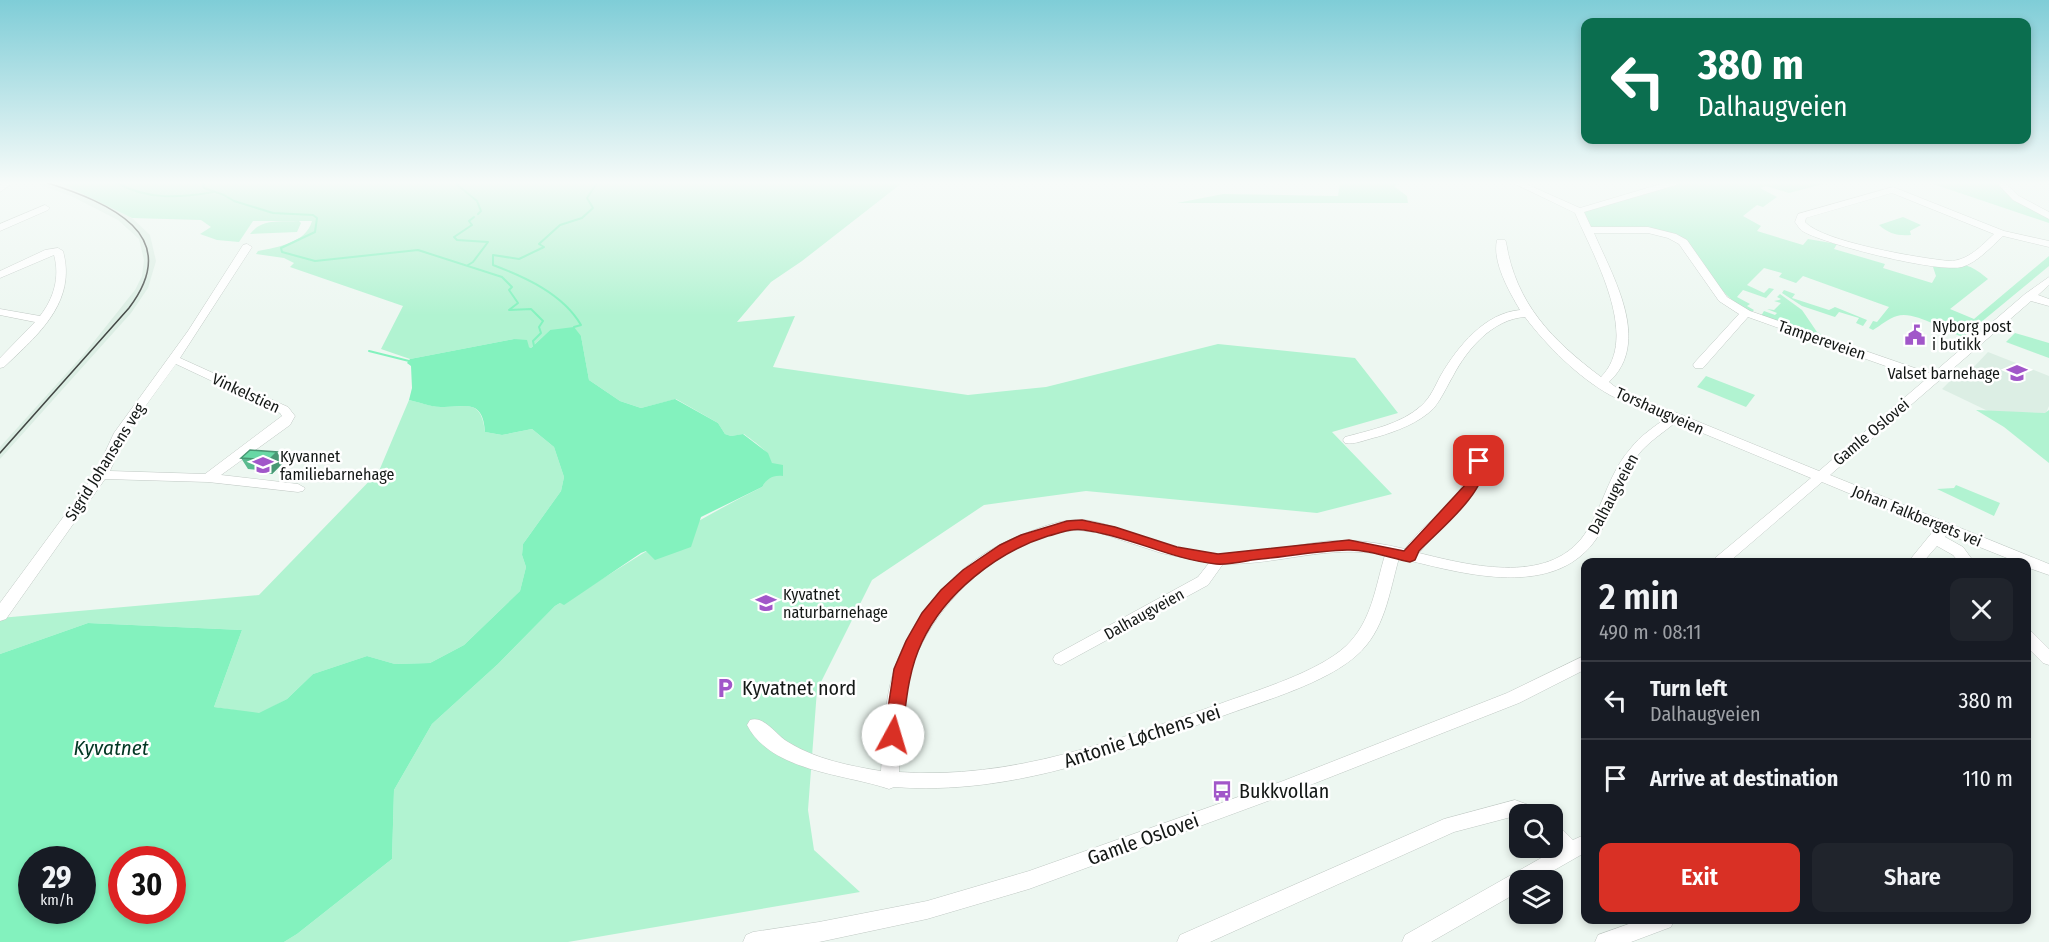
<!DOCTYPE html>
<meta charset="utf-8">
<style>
:root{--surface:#171b24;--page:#20242c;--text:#f1f3f6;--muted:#9ea1a6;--line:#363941;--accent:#d93025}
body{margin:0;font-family:"Fira Sans Condensed",sans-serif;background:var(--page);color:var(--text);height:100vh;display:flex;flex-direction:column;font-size:22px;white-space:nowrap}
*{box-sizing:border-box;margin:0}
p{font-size:20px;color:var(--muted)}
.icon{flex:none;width:33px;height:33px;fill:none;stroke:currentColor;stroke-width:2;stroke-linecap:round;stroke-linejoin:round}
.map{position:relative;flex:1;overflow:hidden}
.sheet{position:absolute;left:1581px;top:558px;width:450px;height:366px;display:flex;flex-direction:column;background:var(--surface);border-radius:12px;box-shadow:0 3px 9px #0003}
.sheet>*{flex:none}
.guide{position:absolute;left:1581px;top:18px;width:450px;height:126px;border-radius:12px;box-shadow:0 3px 9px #0003;background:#0b6e4f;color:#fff;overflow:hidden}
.buttons{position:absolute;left:1509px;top:804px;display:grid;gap:12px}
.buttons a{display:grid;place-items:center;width:54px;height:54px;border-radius:12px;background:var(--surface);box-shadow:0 3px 9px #0003;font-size:30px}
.speed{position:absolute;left:18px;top:846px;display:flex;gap:12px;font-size:30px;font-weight:700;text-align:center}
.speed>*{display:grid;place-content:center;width:78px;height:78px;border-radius:50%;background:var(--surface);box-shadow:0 3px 9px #0003;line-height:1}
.speed small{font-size:15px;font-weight:400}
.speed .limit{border:9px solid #d22;background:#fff;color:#111}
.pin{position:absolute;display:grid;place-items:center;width:51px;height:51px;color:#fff;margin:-26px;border-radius:12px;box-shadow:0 3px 9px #0006}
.me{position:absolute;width:66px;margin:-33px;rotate:6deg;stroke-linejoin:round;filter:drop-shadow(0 0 4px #0008)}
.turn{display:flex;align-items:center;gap:21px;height:126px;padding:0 18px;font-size:27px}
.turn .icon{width:78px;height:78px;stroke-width:2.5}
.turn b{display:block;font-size:42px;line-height:51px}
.round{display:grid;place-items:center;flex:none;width:63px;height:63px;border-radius:12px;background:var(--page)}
.headline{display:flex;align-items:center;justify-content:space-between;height:102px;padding:0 18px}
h1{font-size:36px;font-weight:600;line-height:45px}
.cta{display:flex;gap:12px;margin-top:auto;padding:12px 18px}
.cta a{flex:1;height:69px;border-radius:12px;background:var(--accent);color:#fff;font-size:24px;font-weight:600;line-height:69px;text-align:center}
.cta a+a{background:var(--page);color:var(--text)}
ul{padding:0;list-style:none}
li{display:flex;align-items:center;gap:18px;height:78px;padding:0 18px;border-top:2px solid var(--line)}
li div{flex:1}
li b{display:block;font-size:22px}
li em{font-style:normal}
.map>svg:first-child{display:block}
</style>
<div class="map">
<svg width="2049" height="942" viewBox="0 0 2049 942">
<rect width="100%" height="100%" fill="#edf7f1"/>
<!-- built -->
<g fill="#dceee4">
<path d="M35 183H60L132 218 150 235 156 261 148 288 131 313 0 459V447L84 354 135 290 142 276 144 260 139 239 118 220 71 196Z"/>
<path d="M1988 352 2049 376V406L2046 413 1990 412 1942 389 1951 380 1968 373Z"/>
</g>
<!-- green -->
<g fill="#b1f3d1">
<path d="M60 183H902L802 261 771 282 737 322 795 316 773 367 968 395 1046 387 1218 344 1355 358 1398 413 1332 432 1392 494 1317 513 1086 491 984 505 872 580 817 690 808 810 814 850 860 892 568 942H284L297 934 392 859 394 790 432 724 498 664 555 606 560 603 564 604C628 561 693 522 762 487L768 478 774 475C771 451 762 448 744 434L731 436 725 434 718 423 676 399 641 408 620 401 589 380 581 336 550 330 531 348 514 339 410 359 381 349 403 306 290 267 294 263 284 258 256 254 258 251C278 247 306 243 312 221H253L239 242 217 240 200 234 211 227 201 220 132 218Z"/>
<path d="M1340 183H1397L1395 187 1407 196 1408 203H1177L1223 194 1338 196Z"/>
<path d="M1673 183H1827L1789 193 1766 186 1760 188 1777 197 1763 207 1757 205 1743 216 1761 226 1757 231 1803 245 1808 239 1837 244 1834 249 1885 264 1883 268 1932 283 1936 276 1932 264C1958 263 1968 261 1988 279L1950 309 1974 319 2049 256V266L1963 337C1947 332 1914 310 1897 316 1889 318 1880 326 1873 330L1869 328 1873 321 1877 322 1889 307 1803 276 1796 283 1779 277 1782 273 1764 268 1747 285 1764 293 1769 288 1774 289 1766 298 1743 290 1737 297 1750 304 1747 306 1754 310 1752 312C1711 297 1702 241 1658 231 1641 227 1607 230 1588 230L1579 211Z"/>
<path d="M1930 183H2000L2017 199 2049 216V223Z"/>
<path d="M1903 217 1921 225 1910 231 1911 235C1898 236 1889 234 1879 225Z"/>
<path d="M299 221 301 223 297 232 250 234C262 218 280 222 299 221Z"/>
<path d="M1784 290 1795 294 1792 298 1829 310 1835 307 1867 320 1863 326 1856 323 1859 318 1839 312 1835 317 1802 306 1782 293Z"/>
<path d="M1780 294 1802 310 1817 332 1830 339 1761 316 1764 311 1775 315 1777 313 1767 309 1774 310 1781 303 1774 301 1779 300 1781 299 1777 297Z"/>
<path d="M2015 333 2049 343V358L2006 342Z"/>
<path d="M1706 376 1755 395 1746 407 1697 387Z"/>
<path d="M409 400C419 402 431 407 441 407 465 408 481 397 485 432L502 435 532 429 554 447 564 477 561 491 523 544 522 555 526 567 520 591 464 645 430 663 395 664 367 656 313 674 287 699 259 714 214 707 242 630 88 623 0 654V618L259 595 379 471Z"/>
<path d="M1976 410 2045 413 2049 410V463L2004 427Z"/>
<path d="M1956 485 2000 503 1994 516 1937 489 1954 488Z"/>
</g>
<!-- water -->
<path fill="#83f2be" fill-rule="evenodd" d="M574 327 581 336 589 380 620 401 641 408 675 399 718 423 725 434 731 436 743 434 768 453 772 463 783 465V476C772 475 768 478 762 487L701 517 691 547 655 560 646 551 641 553 564 605 560 603 555 606 498 664 432 724 394 790 392 859 297 934 284 942H0V654L88 623 242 630 214 707 259 713 287 699 313 674 367 656 395 664 430 663 464 645 520 591 526 567 522 555 523 544 561 491 564 477 554 447 532 429 502 435 485 432C483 397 463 408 441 407 430 407 419 402 409 400L412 388 411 366 407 363 410 359 514 339 527 340 529 347 531 348 550 330ZM32 860H82V910H32ZM122 860H172V910H122Z"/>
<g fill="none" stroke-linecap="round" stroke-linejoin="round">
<!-- stream -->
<g stroke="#83f2be" stroke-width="2">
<path d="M117 183C148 200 179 198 213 192"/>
<path d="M203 183 204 188 224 195 234 201 273 213 313 215 317 218 315 232 281 248 282 252 315 261 418 250 502 277 512 287 509 290 518 303 509 310 531 309 543 321 539 327 541 333 533 341 534 346"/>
<path d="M455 183 477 201 481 211 478 214"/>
<path d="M468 265 473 262 488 242 457 240 454 237 472 225 469 221 474 217"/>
<path d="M574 327 581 325C563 294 525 277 493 265V255L519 259 544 247 539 244 560 225 582 218 593 208 587 198 597 183"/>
<path d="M369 351 409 361"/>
</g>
<!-- minor casing -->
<g stroke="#c0c9c4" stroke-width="1">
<g id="minor">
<path d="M2 183H13L0 192V185Z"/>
<path d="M1513 183H1524L1580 208 1664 183H1677L1676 185 1584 212 1591 227H1648L1676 234 1687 240 1727 297 1750 311 1932 374 2025 294 2049 277V285L2038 295 2049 299V306L2031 301 1830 475 2049 564V575L2026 567V562H2017L1947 534 1945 537 1963 547 1974 562H1959L1953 555 1937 546 1923 562H1908L1935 529 1822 482 1729 562H1713L1715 558 1811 478 1676 422C1663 433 1648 442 1638 455 1621 479 1615 509 1600 533 1559 603 1461 573 1399 558 1389 593 1385 631 1356 656 1325 683 1267 700 1228 714 1119 753 1012 796 894 787L889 789C846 774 771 772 747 725L750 720C764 715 776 735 788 742 815 759 850 766 881 771 883 741 884 710 891 681 907 617 958 560 1019 536 1039 528 1062 518 1085 520 1101 522 1117 528 1133 534 1159 544 1188 553 1216 554 1254 556 1291 545 1329 541 1355 539 1380 543 1405 549 1427 518 1464 502 1472 461L1479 457 1486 461C1478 501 1443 523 1419 553 1472 566 1554 587 1588 529 1604 503 1610 471 1631 448 1640 436 1654 427 1666 418 1647 410 1627 404 1610 395 1578 377 1547 346 1525 317 1493 319 1467 349 1453 376 1447 386 1442 398 1434 408 1419 423 1397 431 1377 437 1367 439 1355 445 1345 443L1343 440 1345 437C1371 430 1401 424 1421 406 1431 397 1435 386 1441 375 1458 346 1485 313 1520 310 1509 291 1492 262 1497 240H1505L1506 242C1516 304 1552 340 1601 377 1641 337 1593 255 1575 213ZM1594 233H1648L1668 238 1679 244 1719 301 1739 314 1695 362 1693 365 1695 368H1703L1748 317 1925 380 1819 471 1618 389 1609 382C1652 342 1613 277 1594 233ZM1078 530 1100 533 1161 553 1209 563 1198 577 1055 655 1053 659 1055 663 1061 665 1208 585 1223 564C1280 565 1327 544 1385 555 1375 588 1372 621 1346 646 1318 672 1258 690 1222 703 1117 740 1012 780 899 772 901 737 900 700 912 667 934 601 1006 535 1078 530Z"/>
<path d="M1997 183H2005L2019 196 2049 212V219L2013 200Z"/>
<path d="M1893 187 2004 231 2049 241V247L2003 236C1991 247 1978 262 1962 267 1937 273 1828 245 1804 232 1800 230 1798 226 1795 222L1798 214ZM1892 193 1994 234C1981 246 1968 261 1949 261 1919 258 1823 242 1805 222L1806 218Z"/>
<path d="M45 205 50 208 48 210 0 231V224Z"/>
<path d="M247 244 252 247 180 358 288 407 295 416 290 425 221 475 298 484 305 488 303 491 298 492 208 482 105 479 6 619 0 621V603L95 474 114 433 188 331 243 245ZM176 364 280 413 282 416 205 474 110 471 126 433Z"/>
<path d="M58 248 63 251C77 302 38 335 4 367L0 368V358L35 322 0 315V309L40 316C54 298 60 277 54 255L0 278V271L45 250Z"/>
<path d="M2026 630 2032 632 2049 649V665L2043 663 2026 646Z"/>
<path d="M1586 655V669L1519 703 1295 791 1029 889 927 919 819 942H743L746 935 753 932 819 922 927 901 1029 871 1283 781 1507 693Z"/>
<path d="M1515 800 1537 808 1539 814H1520V818L1515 816 1454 832 1210 942H1177L1180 935 1444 819Z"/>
<path d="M1552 824 1559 826 1573 840 1586 834V852L1537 880H1520V891L1431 942H1402L1405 935 1557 849 1552 845Z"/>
<path d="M1640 920H1674L1671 927 1631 942H1595L1598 935Z"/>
</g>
</g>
<!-- minor -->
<use href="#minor" fill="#fff" fill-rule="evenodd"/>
<!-- tram -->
<path stroke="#434845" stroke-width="1.5" d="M0 453 129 308C185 234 109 203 48 183"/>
</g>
<!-- wall -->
<path fill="#59ba8e" d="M277 452 283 463 272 474 260 473 258 470 248 469 241 458Z"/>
<!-- shaded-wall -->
<path fill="#499774" d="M277 452 283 463 272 474 266 463Z"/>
<!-- building -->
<path fill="#68d8a5" stroke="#499774" stroke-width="1.5" d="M250 450 277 452 266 463 254 462 257 459 241 458Z"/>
<!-- sky -->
<linearGradient id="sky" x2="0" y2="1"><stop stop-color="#7fcdd7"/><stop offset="0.58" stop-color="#f7fbf9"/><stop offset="1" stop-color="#f7fbf9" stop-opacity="0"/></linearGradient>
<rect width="2049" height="315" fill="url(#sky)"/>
<!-- route -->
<path fill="#d93025" stroke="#8d1f18" stroke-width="1.5" d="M1479 457 1486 461C1485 494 1441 528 1419 551L1415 560 1410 562C1390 558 1367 549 1347 550 1316 551 1283 557 1252 560 1241 562 1227 565 1216 564 1170 559 1129 536 1084 530 1071 528 1060 533 1048 536 997 552 945 593 922 642 908 671 906 703 902 735L899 740 893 742 887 740 884 735 894 669 906 641 922 613 941 590 963 570 1000 545 1021 535 1067 521 1082 520 1115 527 1177 547 1218 554 1349 540 1404 551 1465 485 1472 473V461Z"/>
<!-- icons -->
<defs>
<g id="civic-bare" transform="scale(1.62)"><path d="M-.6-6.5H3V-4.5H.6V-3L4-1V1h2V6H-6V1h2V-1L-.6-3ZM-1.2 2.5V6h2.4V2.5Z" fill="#a157c9" stroke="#fff" stroke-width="2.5" paint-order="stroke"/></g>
<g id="school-bare" transform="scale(1.62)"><path d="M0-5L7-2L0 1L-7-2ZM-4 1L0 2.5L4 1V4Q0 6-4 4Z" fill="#a157c9" stroke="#fff" stroke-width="2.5" paint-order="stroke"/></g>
<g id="parking-bare" transform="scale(1.62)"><path d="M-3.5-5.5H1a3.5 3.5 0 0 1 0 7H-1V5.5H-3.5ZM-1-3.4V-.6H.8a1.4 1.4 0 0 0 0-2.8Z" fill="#a157c9" stroke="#fff" stroke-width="2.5" paint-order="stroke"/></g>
<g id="bus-bare" transform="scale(1.62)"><path d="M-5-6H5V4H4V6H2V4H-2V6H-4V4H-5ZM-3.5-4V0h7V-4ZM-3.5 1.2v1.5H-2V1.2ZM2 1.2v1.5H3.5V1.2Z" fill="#a157c9" stroke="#fff" stroke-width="2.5" paint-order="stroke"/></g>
</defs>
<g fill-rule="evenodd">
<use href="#civic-bare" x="1915" y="335"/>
<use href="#school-bare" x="2017" y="373"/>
<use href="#school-bare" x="263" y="465"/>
<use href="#school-bare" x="766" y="603"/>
<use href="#parking-bare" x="725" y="688"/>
<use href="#bus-bare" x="1222" y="791"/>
</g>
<g text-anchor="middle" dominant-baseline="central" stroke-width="5" stroke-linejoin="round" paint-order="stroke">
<!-- poi labels -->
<g font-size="16" fill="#141816" stroke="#fff" text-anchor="start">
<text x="1932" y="326">Nyborg post<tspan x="1932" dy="18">i butikk</tspan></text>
<text x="2000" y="373" text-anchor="end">Valset barnehage</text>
<text x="280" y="456">Kyvannet<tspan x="280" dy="18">familiebarnehage</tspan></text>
<text x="783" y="594">Kyvatnet<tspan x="783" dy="18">naturbarnehage</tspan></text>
</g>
<!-- street labels -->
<g font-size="16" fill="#141816" stroke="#fff">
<text transform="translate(1822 340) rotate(19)">Tampereveien</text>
<text transform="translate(246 393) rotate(25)">Vinkelstien</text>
<text transform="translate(1660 411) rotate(24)">Torshaugveien</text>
<text transform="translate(1871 432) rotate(-40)">Gamle Oslovei</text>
<text transform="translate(105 462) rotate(-58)">Sigrid Johansens veg</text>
<text transform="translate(1613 494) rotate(-62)">Dalhaugveien</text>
<text transform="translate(1917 516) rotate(22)">Johan Falkbergets vei</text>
<text transform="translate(1144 614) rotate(-29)">Dalhaugveien</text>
</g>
<!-- near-poi labels -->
<g font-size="20" fill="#141816" stroke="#fff" text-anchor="start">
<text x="742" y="688">Kyvatnet nord</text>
<text x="1239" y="791">Bukkvollan</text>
</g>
<!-- near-street labels -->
<g font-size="20" fill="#141816" stroke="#fff">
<text transform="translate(1142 736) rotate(-18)">Antonie Løchens vei</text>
<text transform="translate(1143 839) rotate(-20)">Gamle Oslovei</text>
</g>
<!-- near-water labels -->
<g font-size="21" font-style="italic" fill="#033723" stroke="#fff">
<text x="111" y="748">Kyvatnet</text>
</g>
</g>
</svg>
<div class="buttons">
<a><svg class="icon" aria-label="search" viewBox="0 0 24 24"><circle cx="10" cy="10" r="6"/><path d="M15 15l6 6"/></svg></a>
<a><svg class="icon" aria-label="layers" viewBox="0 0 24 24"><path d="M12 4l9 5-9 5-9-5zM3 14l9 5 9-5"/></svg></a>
</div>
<div class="speed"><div>29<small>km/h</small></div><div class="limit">30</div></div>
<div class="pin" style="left:1479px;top:461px;background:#d93025"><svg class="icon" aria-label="arrive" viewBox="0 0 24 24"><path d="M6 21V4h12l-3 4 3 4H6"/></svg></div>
<svg class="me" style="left:893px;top:735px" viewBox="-20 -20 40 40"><circle r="19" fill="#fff"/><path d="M0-13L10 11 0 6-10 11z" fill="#d93025"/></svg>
<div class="guide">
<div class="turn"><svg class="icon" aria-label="left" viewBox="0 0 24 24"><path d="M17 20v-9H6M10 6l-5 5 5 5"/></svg><div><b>380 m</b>Dalhaugveien</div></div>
</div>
<section class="sheet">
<div class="headline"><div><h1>2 min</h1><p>490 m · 08:11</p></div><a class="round"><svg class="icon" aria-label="close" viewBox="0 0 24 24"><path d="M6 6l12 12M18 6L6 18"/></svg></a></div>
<ul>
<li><svg class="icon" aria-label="left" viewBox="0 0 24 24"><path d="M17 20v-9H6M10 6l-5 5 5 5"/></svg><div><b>Turn left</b><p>Dalhaugveien</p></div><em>380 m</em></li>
<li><svg class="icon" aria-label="arrive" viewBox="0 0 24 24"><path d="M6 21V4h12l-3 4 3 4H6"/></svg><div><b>Arrive at destination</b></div><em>110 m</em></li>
</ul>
<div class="cta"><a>Exit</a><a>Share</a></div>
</section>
</div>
